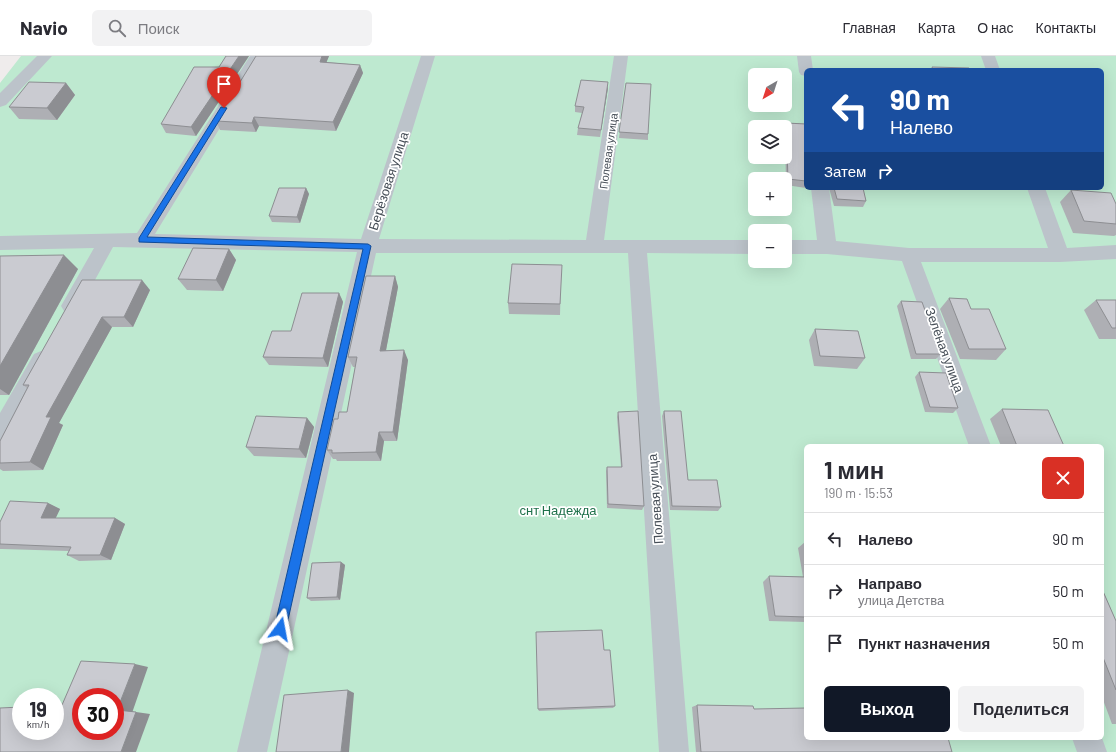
<!DOCTYPE html>
<html lang="ru">
<meta charset="utf-8">
<style>
:root{--surface:#fff;--page:#f2f2f3;--text:#2b2b33;--muted:#7c7c81;--line:#e1e1e2;--accent:#111827}
body{margin:0;font-family:Barlow,sans-serif;background:var(--page);color:var(--text);height:100vh;display:flex;flex-direction:column;font-size:15px;white-space:nowrap}
*{box-sizing:border-box;margin:0}
p{font-size:13px;color:var(--muted)}
.icon{flex:none;width:22px;height:22px;fill:none;stroke:currentColor;stroke-width:2;stroke-linecap:round;stroke-linejoin:round}
.map{position:relative;flex:1;overflow:hidden}
.sheet{position:absolute;left:804px;top:388px;width:300px;height:296px;display:flex;flex-direction:column;background:var(--surface);border-radius:6px;box-shadow:0 4px 16px #0002}
.sheet>*{flex:none}
.top-card{position:absolute;left:804px;top:12px;width:300px;height:122px;border-radius:6px;box-shadow:0 4px 16px #0002;background:#1a4fa0;color:#fff;overflow:hidden}
.needle{width:26px;rotate:219deg}
.tools{position:absolute;left:748px;top:12px;display:grid;gap:8px}
.tools a{display:grid;place-items:center;width:44px;height:44px;border-radius:6px;background:var(--surface);box-shadow:0 4px 16px #0002;font-size:20px}
.speed{position:absolute;left:12px;top:632px;display:flex;gap:8px;font-size:20px;font-weight:700;text-align:center}
.speed>*{display:grid;place-content:center;width:52px;height:52px;border-radius:50%;background:var(--surface);box-shadow:0 4px 16px #0002;line-height:1}
.speed small{font-size:10px;font-weight:400}
.speed .limit{border:6px solid #d22;background:#fff;color:#111}
.pin{position:absolute;display:grid;place-items:center;width:34px;height:34px;color:#fff;margin:-41px -17px;border-radius:50% 50% 50% 0;rotate:-45deg;box-shadow:0 0 4px #0007}
.pin .icon{rotate:45deg}
.me{position:absolute;width:44px;margin:-22px;rotate:13deg;stroke-linejoin:round;filter:drop-shadow(0 0 3px #0008)}
.turn{display:flex;align-items:center;gap:14px;height:84px;padding:0 20px;font-size:18px}
.turn .icon{width:52px;height:52px;stroke-width:2.5}
.turn b{display:block;font-size:28px;line-height:34px}
.then{display:flex;align-items:center;height:38px;padding:0 20px;background:#0003;gap:8px;font-size:15px}
.round{display:grid;place-items:center;flex:none;width:42px;height:42px;border-radius:6px;background:var(--page)}
.overview{display:flex;align-items:center;justify-content:space-between;height:68px;padding:0 20px}
h1{font-size:24px;font-weight:700;line-height:30px}
.button{display:flex;gap:8px;margin-top:auto;padding:8px 20px}
.button a{flex:1;height:46px;border-radius:6px;background:var(--accent);color:#fff;font-size:16px;font-weight:700;line-height:46px;text-align:center}
.button a+a{background:var(--page);color:var(--text)}
ul{padding:0;list-style:none}
li{display:flex;align-items:center;gap:12px;height:52px;padding:0 20px;border-top:1px solid var(--line)}
li div{flex:1}
li b{display:block;font-size:15px}
li em{font-style:normal}
header{display:flex;align-items:center;gap:24px;box-sizing:border-box;height:56px;padding:0 20px;background:var(--surface);border-bottom:1px solid var(--line)}
header strong{font-size:19px}
nav{display:flex;gap:22px;margin-inline-start:auto;font-size:14px}
.search{width:280px;height:36px;background:var(--page);display:flex;align-items:center;gap:10px;box-sizing:border-box;padding:0 14px;border-radius:6px;color:var(--muted);font-size:15px}
.map>svg:first-child{display:block}
</style>
<header>
<strong>Navio</strong>
<div class="search"><svg class="icon" aria-label="search" viewBox="0 0 24 24"><circle cx="10" cy="10" r="6"/><path d="M15 15l6 6"/></svg>Поиск</div>
<nav><a>Главная</a><a>Карта</a><a>О нас</a><a>Контакты</a></nav>
</header>
<div class="map">
<svg width="1116" height="696" viewBox="0 0 1116 696">
<rect width="100%" height="100%" fill="#efecec"/>
<!-- green -->
<path fill="#bee9d0" fill-rule="evenodd" d="M21 0H1116V696H0V27ZM806 14H1102V132H806ZM755 19H785V49H755ZM755 71H785V101H755ZM755 123H785V153H755ZM755 175H785V205H755ZM806 390H1102V682H806ZM21 641H55V675H21ZM81 641H115V675H81Z"/>
<g fill="none" stroke-linecap="round" stroke-linejoin="round">
<!-- minor -->
<g fill="#bcc3ca" fill-rule="evenodd">
<path d="M37 0H52L6 49 0 51V37Z"/>
<path d="M250 0H264L155 178 361 183 421 0H435L379 183 586 184 614 0H628L604 184H755V198L647 197 689 696H659L628 197H376L267 696H237L357 196 113 191 78 255 71 258 64 255 61 250 94 192 0 194V180L137 177Z"/>
<path d="M797 0H811L813 14H806V20L801 19 799 16Z"/>
<path d="M981 0H995L1000 14H986Z"/>
<path d="M811 132H829L836 185 909 192H1048L1027 132H1045L1067 192 1116 189V203L1060 206H921L991 390H969L902 205 827 198H785V184H817Z"/>
<path d="M41 295 48 298 52 304 8 385 0 388V357L34 298Z"/>
<path d="M1072 682H1102L1107 696H1077Z"/>
</g>
</g>
<!-- wall -->
<g fill="#aeafb4">
<path d="M226 0H249L196 80 166 77 161 68 219 11Z"/>
<path d="M256 0H329L326 6 360 9 363 17 336 75 259 70 256 76 220 74 216 65Z"/>
<path d="M66 27 75 39 57 64 19 63 9 51Z"/>
<path d="M626 27 648 78V84L619 82Z"/>
<path d="M608 32 600 81 577 79 578 72 582 57 575 56V50Z"/>
<path d="M786 67 806 68V132L786 129 785 71Z"/>
<path d="M306 132 309 138 300 167 272 166 269 160Z"/>
<path d="M829 132H863L866 145 863 151 834 150Z"/>
<path d="M1071 134 1116 148V179L1114 180 1073 177 1060 146Z"/>
<path d="M229 193 236 204 223 235 187 234 178 223Z"/>
<path d="M0 200 78 213 9 339H0Z"/>
<path d="M395 220 398 231 386 294 408 304 397 385H384L381 405H337L336 403H333L327 394 338 363 347 356 355 311H353L348 301Z"/>
<path d="M561 220 560 259 509 258 508 247Z"/>
<path d="M82 224 150 234 133 271H112L59 367 63 369 43 414 3 415 0 413V385L27 332 23 329Z"/>
<path d="M339 237 343 246 328 311 269 309 263 301Z"/>
<path d="M949 242 971 253 1006 293 996 304 960 303 940 253Z"/>
<path d="M1096 244H1116V283H1099L1084 254Z"/>
<path d="M901 245 941 298 936 303H911L897 250Z"/>
<path d="M815 273 865 302 857 313 814 310 809 284Z"/>
<path d="M919 316 958 352 953 357 925 356 915 321Z"/>
<path d="M1002 353 1064 390H1001L990 363Z"/>
<path d="M664 355 688 424 721 451 718 455 670 454 662 360Z"/>
<path d="M618 356 644 450 642 454 607 452 606 415 607 411H621L617 361Z"/>
<path d="M307 362 314 371 306 402 254 400 246 391Z"/>
<path d="M48 447 60 453 55 462H115L125 468 111 504 79 505 67 499 69 495 2 493H0V466Z"/>
<path d="M805 486H806V566L769 565 763 526 769 520 803 521 798 492Z"/>
<path d="M341 506 345 509 340 544 311 545 307 542Z"/>
<path d="M1102 533 1116 565V668H1112L1102 641Z"/>
<path d="M604 594 615 650 613 652 539 655 538 653Z"/>
<path d="M697 649 754 653 952 696H696L692 651Z"/>
</g>
<!-- shaded-wall -->
<g fill="#8d8e92">
<path d="M239 0H249L196 80 191 71Z"/>
<path d="M322 0H329L323 15 320 6Z"/>
<path d="M360 9 363 17 336 75 333 66Z"/>
<path d="M608 26V32L600 81 601 74Z"/>
<path d="M66 27 75 39 57 64 47 52Z"/>
<path d="M254 61 259 70 256 76 252 67Z"/>
<path d="M306 132 309 138 300 167 297 161Z"/>
<path d="M229 193 236 204 223 235 216 224Z"/>
<path d="M64 199 78 213 9 339 0 333V310Z"/>
<path d="M395 220 398 231 384 305 380 295Z"/>
<path d="M142 224 150 234 133 271 124 261Z"/>
<path d="M339 237 343 246 328 311 323 302Z"/>
<path d="M102 261 112 271 59 367 63 369 43 414 30 406 46 361Z"/>
<path d="M404 294 408 304 397 385 393 376Z"/>
<path d="M307 362 314 371 306 402 299 393Z"/>
<path d="M379 376 384 385 381 405 376 396Z"/>
<path d="M48 447 60 453 53 468 41 462Z"/>
<path d="M115 462 125 468 111 504 100 499Z"/>
<path d="M341 506 345 509 340 544 337 541Z"/>
<path d="M135 608 148 611 132 657 117 654Z"/>
<path d="M348 634 354 637 349 696H341Z"/>
<path d="M136 656 150 658 136 696H121Z"/>
</g>
<!-- building -->
<g fill="#cacbd1" stroke="#8d8e92" fill-rule="evenodd">
<path d="M226 0H239L191 71 161 68 194 11H219Z"/>
<path d="M256 0H322L320 6 360 9 333 66 254 61 252 67 216 65Z"/>
<path d="M932 11 969 12 970 14H933Z"/>
<path d="M581 24 608 26 601 74 578 72 584 51 575 50Z"/>
<path d="M29 26 66 27 47 52 9 51Z"/>
<path d="M626 27 651 28 648 78 619 76Z"/>
<path d="M786 67 806 68V125L788 123Z"/>
<path d="M279 132H306L297 161 269 160Z"/>
<path d="M834 132H863L866 145 837 143Z"/>
<path d="M1071 134 1111 137 1116 148V168L1084 165Z"/>
<path d="M193 192 229 193 216 224 178 223Z"/>
<path d="M64 199 0 310V200Z"/>
<path d="M512 208 562 209 560 248 508 247Z"/>
<path d="M366 220H395L380 295 404 294 393 376H379L376 396 332 397V394H327L334 363H338L339 356H347L357 301H348Z"/>
<path d="M82 224H142L124 261H102L46 361H51L30 406 0 407V385L29 329H23Z"/>
<path d="M302 237H339L323 302 263 301 272 275H291Z"/>
<path d="M949 242 967 243 971 253H989L1006 293H969Z"/>
<path d="M1096 244H1116V272H1112Z"/>
<path d="M901 245 922 246 941 298H916Z"/>
<path d="M815 273 858 275 865 302 820 300Z"/>
<path d="M919 316 946 317 958 352 930 351Z"/>
<path d="M1002 353 1048 354 1064 390H1017Z"/>
<path d="M638 355 644 450 608 448 607 411H622L618 356Z"/>
<path d="M664 355H681L688 424H717L721 451 672 450Z"/>
<path d="M256 360 307 362 299 393 246 391Z"/>
<path d="M10 445 48 447 41 462H115L100 499H67L71 491 0 488V466Z"/>
<path d="M341 506 337 541 307 542 312 507Z"/>
<path d="M769 520 806 521V561L775 560Z"/>
<path d="M1102 533 1116 565V634L1102 599Z"/>
<path d="M602 574 604 594H610L615 650 538 653 536 576Z"/>
<path d="M81 605 135 608 117 654 136 656 121 696H0V652L21 651V675H55V649H62ZM81 641H115V675H81Z"/>
<path d="M348 634 341 696H276L284 639Z"/>
<path d="M697 649 753 650 754 653 806 652V682H948L952 696H701Z"/>
</g>
<!-- route -->
<path fill="#1a73e8" stroke="#114b97" d="M221 51 227 52 147 181 368 188 371 190 286 573 284 577 280 579 276 577 274 573 363 193 139 186V182Z"/>
<g text-anchor="middle" dominant-baseline="central" stroke-width="3.5" stroke-linejoin="round" paint-order="stroke">
<!-- far-street labels -->
<g font-size="11" fill="#474f58" stroke="#fff">
<text transform="translate(608 95) rotate(-82)">Полевая улица</text>
</g>
<!-- street labels -->
<g font-size="13" fill="#474f58" stroke="#fff">
<text transform="translate(388 125) rotate(-72)">Берёзовая улица</text>
<text transform="translate(945 294) rotate(70)">Зелёная улица</text>
<text transform="translate(655 443) rotate(-94)">Полевая улица</text>
</g>
<!-- park labels -->
<g font-size="13" fill="#1f714b" stroke="#fff">
<text x="558" y="454">снт Надежда</text>
</g>
</g>
</svg>
<div class="tools">
<a><svg class="needle" viewBox="-14 -14 28 28"><path d="M0-13l5 13h-10z" fill="#e53935"/><path d="M0 13l5-13h-10z" fill="#7c7c81"/></svg></a>
<a><svg class="icon" aria-label="layers" viewBox="0 0 24 24"><path d="M12 4l9 5-9 5-9-5zM3 14l9 5 9-5"/></svg></a>
<a>+</a>
<a>−</a>
</div>
<div class="speed"><div>19<small>km/h</small></div><div class="limit">30</div></div>
<div class="pin" style="left:224px;top:52px;background:#d93025"><svg class="icon" aria-label="arrive" viewBox="0 0 24 24"><path d="M6 21V4h12l-3 4 3 4H6"/></svg></div>
<svg class="me" style="left:280px;top:573px" viewBox="-20 -20 40 40"><path d="M0-17L14 15 0 8-14 15z" fill="#1a73e8" stroke="#fff" stroke-width="4"/></svg>
<div class="top-card">
<div class="turn"><svg class="icon" aria-label="left" viewBox="0 0 24 24"><path d="M17 20v-9H6M10 6l-5 5 5 5"/></svg><div><b>90 m</b>Налево</div></div>
<div class="then">Затем<svg class="icon" aria-label="right" viewBox="0 0 24 24"><path d="M7 20v-9h11M14 6l5 5-5 5"/></svg></div>
</div>
<section class="sheet">
<div class="overview"><div><h1>1 мин</h1><p>190 m · 15:53</p></div><a class="round" style="background:#d93025;color:#fff"><svg class="icon" aria-label="close" viewBox="0 0 24 24"><path d="M6 6l12 12M18 6L6 18"/></svg></a></div>
<ul>
<li><svg class="icon" aria-label="left" viewBox="0 0 24 24"><path d="M17 20v-9H6M10 6l-5 5 5 5"/></svg><div><b>Налево</b></div><em>90 m</em></li>
<li><svg class="icon" aria-label="right" viewBox="0 0 24 24"><path d="M7 20v-9h11M14 6l5 5-5 5"/></svg><div><b>Направо</b><p>улица Детства</p></div><em>50 m</em></li>
<li><svg class="icon" aria-label="arrive" viewBox="0 0 24 24"><path d="M6 21V4h12l-3 4 3 4H6"/></svg><div><b>Пункт назначения</b></div><em>50 m</em></li>
</ul>
<div class="button"><a>Выход</a><a>Поделиться</a></div>
</section>
</div>
